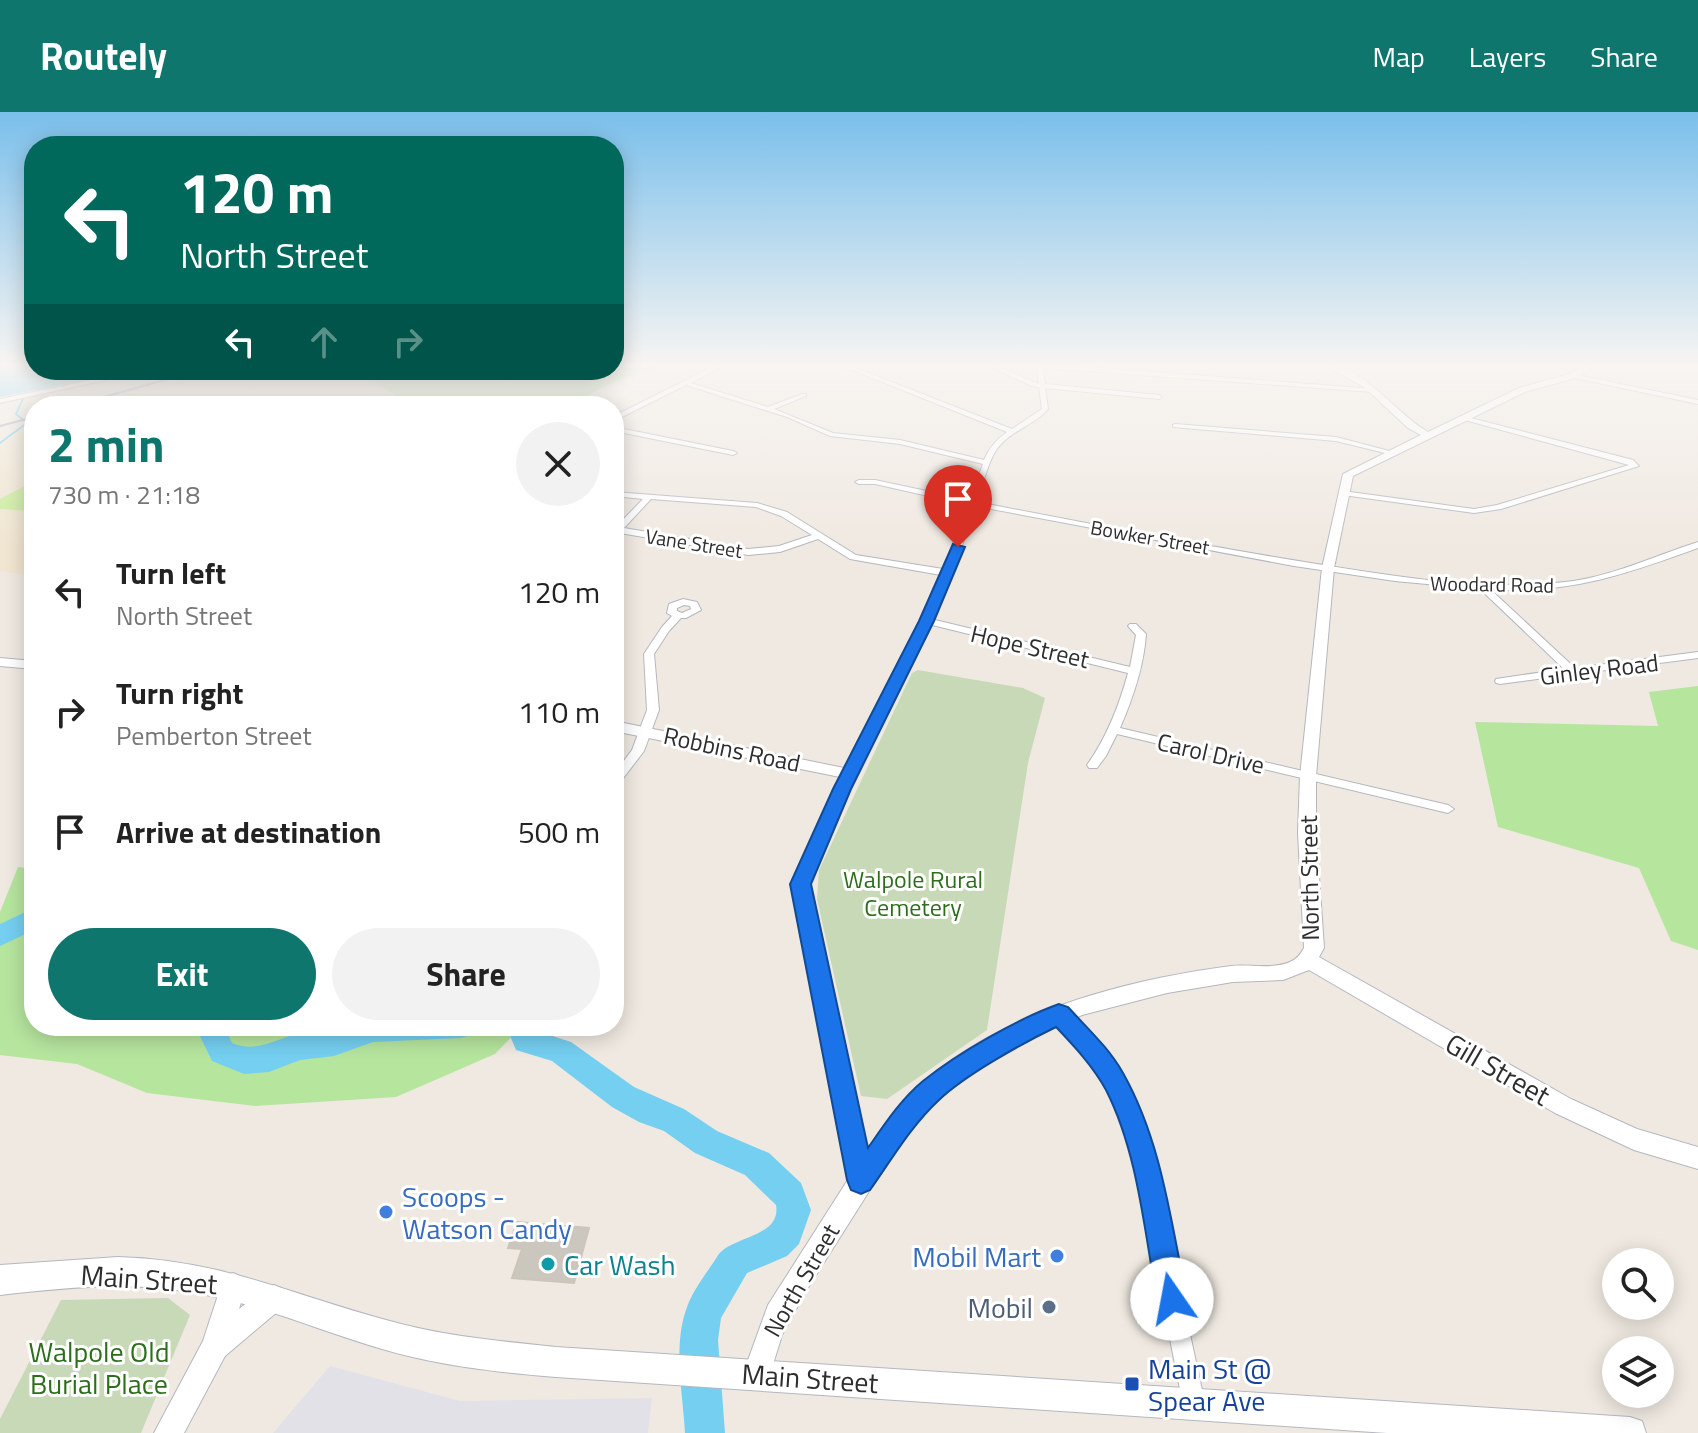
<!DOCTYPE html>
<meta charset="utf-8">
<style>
:root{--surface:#fff;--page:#f2f2f2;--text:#222;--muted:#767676;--accent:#0f766e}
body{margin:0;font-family:"Titillium Web",sans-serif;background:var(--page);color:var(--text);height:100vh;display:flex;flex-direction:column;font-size:30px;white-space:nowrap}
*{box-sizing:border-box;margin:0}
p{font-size:26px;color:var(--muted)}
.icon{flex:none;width:44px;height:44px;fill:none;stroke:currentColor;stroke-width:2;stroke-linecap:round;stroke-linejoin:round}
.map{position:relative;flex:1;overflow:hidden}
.side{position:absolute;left:24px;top:284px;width:600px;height:640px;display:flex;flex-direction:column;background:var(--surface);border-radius:32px;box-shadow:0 4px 20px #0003}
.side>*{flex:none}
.hud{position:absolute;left:24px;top:24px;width:600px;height:244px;border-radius:32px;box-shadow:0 4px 20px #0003;background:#00695c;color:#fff;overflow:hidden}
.buttons{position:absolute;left:1602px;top:1136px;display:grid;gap:16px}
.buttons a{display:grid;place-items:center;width:72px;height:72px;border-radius:50%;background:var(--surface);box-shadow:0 4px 20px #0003;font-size:40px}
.pin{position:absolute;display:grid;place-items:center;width:68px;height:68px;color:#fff;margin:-82px -34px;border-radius:50% 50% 50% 0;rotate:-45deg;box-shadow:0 0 8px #0007}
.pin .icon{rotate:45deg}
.me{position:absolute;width:88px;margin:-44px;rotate:348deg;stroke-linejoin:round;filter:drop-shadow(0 0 6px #0008)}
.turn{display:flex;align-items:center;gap:28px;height:168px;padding:0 24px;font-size:36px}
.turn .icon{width:104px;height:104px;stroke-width:2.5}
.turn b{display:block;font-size:56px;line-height:68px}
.lanes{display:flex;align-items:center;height:76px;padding:0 24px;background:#0003;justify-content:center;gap:40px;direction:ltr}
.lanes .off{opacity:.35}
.round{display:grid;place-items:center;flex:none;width:84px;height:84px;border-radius:42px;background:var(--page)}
.headline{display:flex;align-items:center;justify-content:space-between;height:136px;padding:0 24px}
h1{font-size:48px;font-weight:700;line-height:60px;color:var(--accent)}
.button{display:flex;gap:16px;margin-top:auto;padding:16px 24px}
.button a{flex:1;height:92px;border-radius:48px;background:var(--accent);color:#fff;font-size:32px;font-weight:700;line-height:92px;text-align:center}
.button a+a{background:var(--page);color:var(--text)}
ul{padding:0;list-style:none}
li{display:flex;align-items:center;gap:24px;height:120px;padding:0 24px}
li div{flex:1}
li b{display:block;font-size:30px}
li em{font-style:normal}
header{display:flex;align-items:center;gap:48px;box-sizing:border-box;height:112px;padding:0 40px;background:var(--accent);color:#fff}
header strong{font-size:38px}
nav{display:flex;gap:44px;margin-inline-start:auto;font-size:28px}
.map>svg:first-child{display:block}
</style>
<header>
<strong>Routely</strong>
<nav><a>Map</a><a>Layers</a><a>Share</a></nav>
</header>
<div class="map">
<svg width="1698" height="1321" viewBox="0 0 1698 1321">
<rect width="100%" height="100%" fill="#efe9e1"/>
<!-- industrial -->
<path fill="#e3e1e8" d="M330 1254 460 1289 652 1286 648 1321H273Z"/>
<!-- education -->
<g fill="#f0e6d1">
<path d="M215 258H370L366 262 396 284 417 294H88Z"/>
<path d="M34 309V464L0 459V335Z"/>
</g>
<!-- green -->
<g fill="#b6e59e">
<path d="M614 251H667L605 274 568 294H417L396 284 366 263 370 258H614Z"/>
<path d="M1698 574V838L1671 829 1639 756 1498 715 1475 610 1658 614 1649 580Z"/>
<path d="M18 755 34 757V914H522L495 942 396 985 255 994 147 981 77 952 0 943V800Z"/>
</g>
<!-- cemetery -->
<g fill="#c8d9b8">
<path d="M918 558 1023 576 1045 586 1028 651 987 918 887 987 861 984 817 787 819 758 912 561Z"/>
<path d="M168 1186 190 1203 141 1321H0V1307L61 1188Z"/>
</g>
<!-- pitch -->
<path fill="#c9ec9a" d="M34 369V399L0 397V387Z"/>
<!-- water -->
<path fill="#75cff0" d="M0 251H34V258H139L0 285Z"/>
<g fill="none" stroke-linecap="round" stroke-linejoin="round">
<!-- stream -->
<path stroke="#75cff0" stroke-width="2" d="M0 331 27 311 16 302 23 287"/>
<!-- river -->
<g fill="#75cff0" fill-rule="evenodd">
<path d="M34 796V818L0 834V812Z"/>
<path d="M195 914H224L232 931C257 941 273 928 297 922 353 908 418 914 475 914L471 923 461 926 373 930 334 944 300 948 269 960 244 962 212 949Z"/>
<path d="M506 914H534L537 919 571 930 634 975 684 997 717 1019 769 1041 801 1071 811 1098 799 1132 787 1144 747 1161 721 1206 718 1228 725 1321H685C683 1283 673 1235 686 1198 692 1179 706 1162 717 1145 729 1124 782 1126 776 1093L745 1063 695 1041 664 1019 639 1010 612 995 552 949 516 938Z"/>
</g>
</g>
<!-- building -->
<path fill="#cbc7bf" stroke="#cbc5ba" stroke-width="2" d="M517 1110 589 1116 574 1171 512 1166 522 1137 508 1136Z"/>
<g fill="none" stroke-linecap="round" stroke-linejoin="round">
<!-- minor casing -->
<g stroke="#b4b7c1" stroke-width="2">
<g id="minor">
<path d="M720 251H728L691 271 768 295 802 282H806V284L774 297 833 321 900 328 984 348C989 336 996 328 1007 320L835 251H843L1012 317 1042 297 1039 275 1032 274 982 251H990L1039 272 1036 251 1375 277V279L1373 280 1043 256 1045 272 1159 283 1162 285 1159 287 1045 276 1048 297C1035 312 1016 317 1002 331 989 343 983 373 977 390 1090 412 1203 434 1317 452 1399 465 1482 479 1565 470 1611 465 1654 444 1698 430V436C1624 463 1572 481 1491 478L1575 556 1698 540V546L1500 572 1496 571 1495 569 1496 567 1564 557 1480 477 1395 469 1294 454 975 394 953 461 931 507 1130 555 1136 523 1128 514 1130 512H1136L1146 522C1144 554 1133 586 1120 616L1448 693 1454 697 1448 701 1117 622 1106 644 1097 656H1089L1087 653C1107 625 1119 594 1128 561L928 512 855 662 853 665H845L843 662 934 481 941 463 850 447 818 427 780 440 748 443 620 421 614 425V417L643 387 614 384V380L757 391 787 400 856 443 943 457 968 393 875 372H859L855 370 859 368H875L969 388 983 352 900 332 830 324 787 305 686 273 614 309V304ZM651 387 756 395 781 404 812 423 779 434 748 437 624 416Z"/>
<path d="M140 258H152L0 291V287Z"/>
<path d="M1572 262 1698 288V292L1570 265Z"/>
<path d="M1463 304 1633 348 1639 354 1501 397 1474 401 1343 383 1339 381 1343 379 1474 397 1497 393 1629 353 1461 307 1460 306Z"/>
<path d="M1175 312 1336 325 1393 340 1389 342 1336 329 1173 315V313Z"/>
<path d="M614 315 733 339 737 341 733 343 614 319Z"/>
<path d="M683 487 697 490 701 498 686 506H681L669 519 654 542 659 598 644 639 618 673 614 674V662L632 638 647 598 644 542 662 515 672 504 667 501 669 492ZM684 493 690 494 691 497 682 501 677 499V496Z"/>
<path d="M1059 895 1064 897 1102 937 1120 963 1147 1022 1205 1292 1202 1300 1194 1303 1186 1300 1183 1292 1129 1022 1108 973 1090 947 1054 907 1051 902 1054 897Z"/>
</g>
</g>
<!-- tertiary casing -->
<g stroke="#b4b7c1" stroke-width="2">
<g id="tertiary">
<path d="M1321 251C1363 251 1394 301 1428 320L1519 276 1569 262 1590 251H1600L1575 266 1525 280 1353 364 1334 456 1316 664V721L1324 836 1319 845 1571 987 1637 1017 1698 1035V1057L1634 1038 1555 1001 1309 858 1283 868 1233 870 1167 881 1082 903 1019 932 949 976 923 1002 897 1035 806 1179 782 1223 767 1272 757 1276 747 1272 743 1262 768 1193 849 1066 792 772 840 665 614 619V609L849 657 857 662 810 772 867 1039C883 1015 900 992 921 973 983 915 1078 883 1159 866 1183 861 1207 857 1231 854 1250 852 1275 858 1292 849 1298 846 1301 841 1304 836L1298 721 1300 664 1322 456 1343 362 1421 323 1408 316 1364 275Z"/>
<path d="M0 546 34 549V557L0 554Z"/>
<path d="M233 1161 242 1165 246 1174 239 1197 265 1177 274 1173 283 1177 287 1186 283 1195 225 1244 184 1321H154L203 1229 224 1165Z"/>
</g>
</g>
<!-- secondary casing -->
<g stroke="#b4b7c1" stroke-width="2">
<path id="secondary" d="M118 1145C221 1148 290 1182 386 1208 442 1224 499 1229 556 1235L1630 1305 1642 1309 1646 1321H1387L556 1265C497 1260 439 1254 382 1237 317 1218 255 1190 189 1180 126 1169 63 1176 0 1183V1153Z"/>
</g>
<!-- minor -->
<use href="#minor" fill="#fff" fill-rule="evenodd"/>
<!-- tertiary -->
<use href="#tertiary" fill="#fff" fill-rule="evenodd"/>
<!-- secondary -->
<use href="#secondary" fill="#fff" fill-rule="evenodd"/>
<!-- rail -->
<g stroke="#a3a6b8" stroke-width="2">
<path d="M71 294 201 258"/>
<path d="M0 314 34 305"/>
</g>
</g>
<!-- sky -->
<linearGradient id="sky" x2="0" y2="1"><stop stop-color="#7abfeb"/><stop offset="0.58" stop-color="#f8f5f2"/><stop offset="1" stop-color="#f8f5f2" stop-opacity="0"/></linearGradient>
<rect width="1698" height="436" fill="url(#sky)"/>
<!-- route -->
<path fill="#1a73e8" stroke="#114b97" stroke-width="2" d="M953 432 965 435 934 509 851 677 811 772 868 1036C884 1013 901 987 923 969 958 941 1017 907 1059 892L1068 895C1087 916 1109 936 1123 961 1162 1030 1171 1111 1187 1187L1183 1197 1172 1202 1162 1197 1157 1187C1144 1118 1138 1041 1106 978 1093 954 1074 934 1056 915 1023 931 965 963 939 988 911 1014 892 1047 870 1078L861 1082 851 1078 847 1068 790 772 833 677 919 509Z"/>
<!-- markers -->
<g fill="#3f7fe0" stroke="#fff" stroke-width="3">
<circle cx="386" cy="1100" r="8"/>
<circle cx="1057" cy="1144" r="8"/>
</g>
<circle fill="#0f9aa8" stroke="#fff" stroke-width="3" cx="548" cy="1152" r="8"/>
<circle fill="#5c6f8a" stroke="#fff" stroke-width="3" cx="1049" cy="1195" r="8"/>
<rect fill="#1a4fb4" stroke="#fff" stroke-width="3" x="1124" y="1264" width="16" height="16" rx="4"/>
<g text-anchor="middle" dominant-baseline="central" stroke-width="6" stroke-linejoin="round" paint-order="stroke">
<!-- far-street labels -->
<g font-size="20" fill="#2e2e2e" stroke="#fff">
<text transform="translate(1150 425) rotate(10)">Bowker Street</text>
<text transform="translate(694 431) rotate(9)">Vane Street</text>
<text transform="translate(1492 472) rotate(1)">Woodard Road</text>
</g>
<!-- street labels -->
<g font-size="24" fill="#2e2e2e" stroke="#fff">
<text transform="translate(1030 534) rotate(13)">Hope Street</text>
<text transform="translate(1599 557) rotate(-7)">Ginley Road</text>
<text transform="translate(732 637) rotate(12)">Robbins Road</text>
<text transform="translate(1211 641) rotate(13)">Carol Drive</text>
<text transform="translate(1309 766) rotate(-91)">North Street</text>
<text transform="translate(801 1168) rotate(-60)">North Street</text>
</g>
<!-- park labels -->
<g font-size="24" fill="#2c6e1b" stroke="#fff">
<text x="913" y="767">Walpole Rural<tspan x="913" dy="28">Cemetery</tspan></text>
</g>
<!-- near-street labels -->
<g font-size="28" fill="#2e2e2e" stroke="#fff">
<text transform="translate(1498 957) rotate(30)">Gill Street</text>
<text transform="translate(149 1167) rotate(4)">Main Street</text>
<text transform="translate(810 1266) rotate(4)">Main Street</text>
</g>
<!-- near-shop labels -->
<g font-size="28" fill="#366cbe" stroke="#fff" text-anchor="start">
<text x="402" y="1084">Scoops -<tspan x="402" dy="32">Watson Candy</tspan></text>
<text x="1041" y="1144" text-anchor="end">Mobil Mart</text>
</g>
<!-- near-culture labels -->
<g font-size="28" fill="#0d838f" stroke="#fff" text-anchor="start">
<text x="564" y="1152">Car Wash</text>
</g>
<!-- near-service labels -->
<g font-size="28" fill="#4e5e75" stroke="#fff" text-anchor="end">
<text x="1033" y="1195">Mobil</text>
</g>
<!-- near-park labels -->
<g font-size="28" fill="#2c6e1b" stroke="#fff">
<text x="99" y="1239">Walpole Old<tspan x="99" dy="32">Burial Place</tspan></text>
</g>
<!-- near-transit labels -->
<g font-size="28" fill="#164399" stroke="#fff" text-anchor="start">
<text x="1148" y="1256">Main St @<tspan x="1148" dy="32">Spear Ave</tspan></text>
</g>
</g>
</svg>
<div class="buttons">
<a><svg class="icon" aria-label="search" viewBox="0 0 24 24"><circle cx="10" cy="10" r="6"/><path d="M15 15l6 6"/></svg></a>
<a><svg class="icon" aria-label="layers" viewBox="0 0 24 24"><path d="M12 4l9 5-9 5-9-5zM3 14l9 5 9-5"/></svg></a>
</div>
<div class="pin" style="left:958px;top:435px;background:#d93025"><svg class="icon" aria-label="arrive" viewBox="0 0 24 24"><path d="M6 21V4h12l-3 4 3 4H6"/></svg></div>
<svg class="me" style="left:1172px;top:1187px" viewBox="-20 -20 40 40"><circle r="19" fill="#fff"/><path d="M0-13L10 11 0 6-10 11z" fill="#1a73e8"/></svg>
<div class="hud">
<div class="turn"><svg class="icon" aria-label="left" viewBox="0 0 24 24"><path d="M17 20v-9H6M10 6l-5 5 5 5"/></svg><div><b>120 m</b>North Street</div></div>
<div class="lanes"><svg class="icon" aria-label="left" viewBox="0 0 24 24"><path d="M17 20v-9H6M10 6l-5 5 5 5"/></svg><svg class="icon off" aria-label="ahead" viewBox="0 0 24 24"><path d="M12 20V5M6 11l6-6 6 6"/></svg><svg class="icon off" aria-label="right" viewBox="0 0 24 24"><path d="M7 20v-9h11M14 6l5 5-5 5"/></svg></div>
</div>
<section class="side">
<div class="headline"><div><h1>2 min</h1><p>730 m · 21:18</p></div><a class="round"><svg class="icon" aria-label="close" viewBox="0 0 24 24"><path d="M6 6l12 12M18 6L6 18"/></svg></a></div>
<ul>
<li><svg class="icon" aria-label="left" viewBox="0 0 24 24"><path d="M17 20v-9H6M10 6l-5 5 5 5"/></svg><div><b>Turn left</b><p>North Street</p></div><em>120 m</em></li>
<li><svg class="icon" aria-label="right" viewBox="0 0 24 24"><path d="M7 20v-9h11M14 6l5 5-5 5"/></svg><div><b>Turn right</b><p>Pemberton Street</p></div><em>110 m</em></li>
<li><svg class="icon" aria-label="arrive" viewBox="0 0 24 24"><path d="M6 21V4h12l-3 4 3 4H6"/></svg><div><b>Arrive at destination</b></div><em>500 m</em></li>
</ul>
<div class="button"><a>Exit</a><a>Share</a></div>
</section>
</div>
